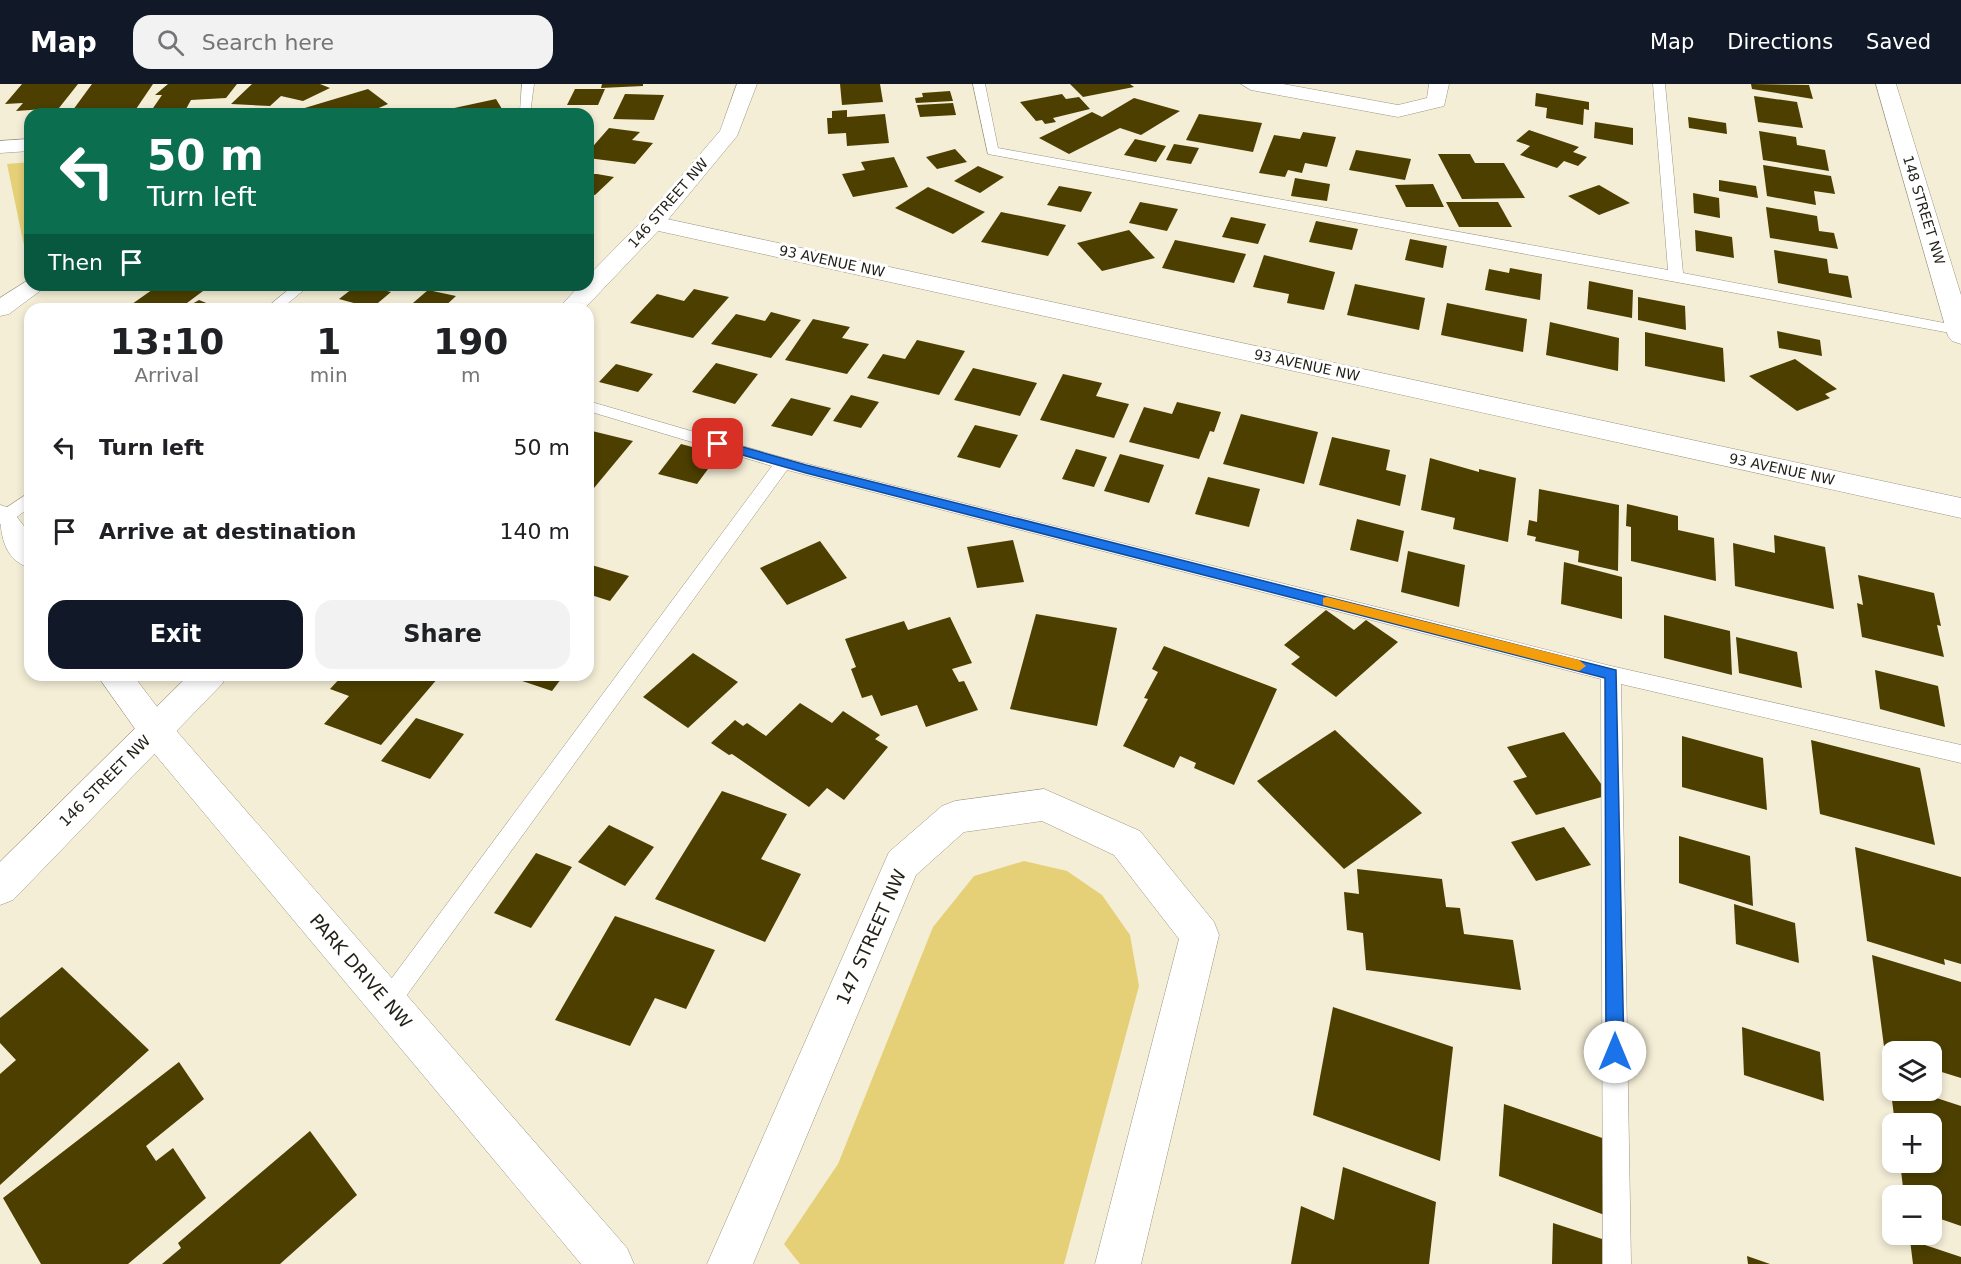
<!DOCTYPE html>
<meta charset="utf-8">
<style>
:root{--surface:#fff;--page:#f2f2f2;--text:#202124;--muted:#757577;--accent:#111827}
body{margin:0;font-family:"DejaVu Sans",sans-serif;background:var(--page);color:var(--text);height:100vh;display:flex;flex-direction:column;font-size:22px;white-space:nowrap}
*{box-sizing:border-box;margin:0}
p{font-size:20px;color:var(--muted)}
.icon{flex:none;width:33px;height:33px;fill:none;stroke:currentColor;stroke-width:2;stroke-linecap:round;stroke-linejoin:round}
.map{position:relative;flex:1;overflow:hidden}
.panel{position:absolute;left:24px;top:219px;width:570px;height:378px;display:flex;flex-direction:column;background:var(--surface);border-radius:18px;box-shadow:0 3px 9px #0003}
.panel>*{flex:none}
.guide{position:absolute;left:24px;top:24px;width:570px;height:183px;border-radius:18px;box-shadow:0 3px 9px #0003;background:#0b6e4f;color:#fff;overflow:hidden}
.fabs{position:absolute;left:1882px;top:957px;display:grid;gap:12px}
.fabs a{display:grid;place-items:center;width:60px;height:60px;border-radius:12px;background:var(--surface);box-shadow:0 3px 9px #0003;font-size:30px}
.pin{position:absolute;display:grid;place-items:center;width:51px;height:51px;color:#fff;margin:-26px;border-radius:12px;box-shadow:0 3px 9px #0006}
.me{position:absolute;width:66px;margin:-33px;rotate:0deg;stroke-linejoin:round;filter:drop-shadow(0 0 4px #0008)}
.turn{display:flex;align-items:center;gap:21px;height:126px;padding:0 24px;font-size:27px}
.turn .icon{width:78px;height:78px;stroke-width:2.5}
.turn b{display:block;font-size:42px;line-height:51px}
.then{display:flex;align-items:center;height:57px;padding:0 24px;background:#0003;gap:12px;font-size:22px}
.eta{display:flex;justify-content:space-evenly;align-items:center;height:102px;text-align:center}
.eta b{font-size:36px;font-weight:700;line-height:42px}
.action{display:flex;gap:12px;margin-top:auto;padding:12px 24px}
.action a{flex:1;height:69px;border-radius:18px;background:var(--accent);color:#fff;font-size:24px;font-weight:700;line-height:69px;text-align:center}
.action a+a{background:var(--page);color:var(--text)}
ul{padding:0;list-style:none}
li{display:flex;align-items:center;gap:18px;height:84px;padding:0 24px}
li div{flex:1}
li b{display:block;font-size:22px}
li em{font-style:normal}
header{display:flex;align-items:center;gap:36px;box-sizing:border-box;height:84px;padding:0 30px;background:var(--accent);color:#fff}
header strong{font-size:28px}
nav{display:flex;gap:33px;margin-inline-start:auto;font-size:21px}
.search{width:420px;height:54px;background:var(--page);display:flex;align-items:center;gap:15px;box-sizing:border-box;padding:0 21px;border-radius:18px;color:var(--muted);font-size:22px}
.map>svg:first-child{display:block}
</style>
<header>
<strong>Map</strong>
<div class="search"><svg class="icon" aria-label="search" viewBox="0 0 24 24"><circle cx="10" cy="10" r="6"/><path d="M15 15l6 6"/></svg>Search here</div>
<nav><a>Map</a><a>Directions</a><a>Saved</a></nav>
</header>
<div class="map">
<svg width="1961" height="1180" viewBox="0 0 1961 1180">
<rect width="100%" height="100%" fill="#f4eed7"/>
<!-- green -->
<g fill="#e6d077">
<path d="M30 78V185H29L7 80Z"/>
<path d="M1024 777 1067 787 1102 811 1130 851 1139 902 1064 1180H800L784 1160 838 1080 933 843 974 792Z"/>
</g>
<!-- building -->
<g fill="#4c3f00">
<path d="M22 0H78L59 24 16 27 23 19 5 20Z"/>
<path d="M92 0H153L134 28 70 30Z"/>
<path d="M168 0H237L226 14 191 16 186 25 151 27 162 11H155Z"/>
<path d="M252 0H320L330 4 303 17 281 12 270 22 231 20Z"/>
<path d="M602 0H643V2L601 4Z"/>
<path d="M840 0H880L883 18 842 21Z"/>
<path d="M1070 0H1130L1134 3 1083 13Z"/>
<path d="M1751 0 1809 1 1813 15 1752 5Z"/>
<path d="M368 5 388 20 365 30H303L298 26Z"/>
<path d="M575 5H605L598 21H567Z"/>
<path d="M950 7 953 17 916 19 915 14 923 13 922 9Z"/>
<path d="M1536 9 1589 18V26L1584 25 1583 41 1546 34 1547 24 1535 22Z"/>
<path d="M625 10 664 11 654 36 613 35Z"/>
<path d="M1062 10 1066 15 1079 13 1090 25 1053 34 1056 38 1045 40 1042 36 1036 37 1020 18Z"/>
<path d="M1754 12 1797 18 1803 44 1758 38Z"/>
<path d="M1134 14 1180 27 1141 51 1120 44 1069 70 1039 54 1092 28 1102 33Z"/>
<path d="M496 15 505 30H446L445 26Z"/>
<path d="M953 19 956 31 920 33 917 21Z"/>
<path d="M847 26V33L885 30 889 59 847 62 846 49 828 50 827 34H832V27Z"/>
<path d="M1199 30 1262 39 1253 68 1186 56Z"/>
<path d="M1688 33 1726 39 1727 50 1689 44Z"/>
<path d="M1595 38 1633 44V61L1594 54Z"/>
<path d="M609 44 640 48 632 56 653 59 635 80 588 74V68Z"/>
<path d="M1529 46 1579 63 1573 68 1587 73 1578 82 1564 77 1557 84 1520 71 1530 62 1516 57Z"/>
<path d="M1759 47 1796 53 1797 61 1825 66 1829 87 1763 76Z"/>
<path d="M1303 48 1336 53 1327 83 1305 79 1302 89 1288 86 1285 93 1259 89 1274 51 1300 55Z"/>
<path d="M1135 55 1166 62 1156 78 1124 71Z"/>
<path d="M1174 60 1199 64 1191 80 1166 76Z"/>
<path d="M955 65 967 78 937 85 926 73Z"/>
<path d="M1356 66 1411 75 1405 96 1349 86Z"/>
<path d="M1438 70H1470L1475 79H1504L1525 114 1462 115Z"/>
<path d="M894 73 908 103 853 113 842 90 865 86 861 78Z"/>
<path d="M1763 81 1831 92 1835 110 1814 107 1816 121 1767 112Z"/>
<path d="M978 82 1004 93 980 109 954 97Z"/>
<path d="M588 90H597L614 93 595 111 588 110Z"/>
<path d="M1295 94 1330 100 1327 117 1291 112Z"/>
<path d="M1719 96 1756 102 1758 114 1719 107Z"/>
<path d="M1433 100 1444 123H1406L1395 101Z"/>
<path d="M1599 101 1630 119 1599 131 1568 112Z"/>
<path d="M1059 102 1092 108 1081 128 1047 121Z"/>
<path d="M928 103 985 128 953 150 895 124Z"/>
<path d="M1693 109 1719 114 1720 134 1694 129Z"/>
<path d="M1140 118 1178 125 1167 147 1129 139Z"/>
<path d="M1446 118H1498L1512 143H1459Z"/>
<path d="M1766 123 1817 132 1819 147 1834 149 1838 165 1770 154Z"/>
<path d="M1001 128 1066 141 1048 172 981 158Z"/>
<path d="M1231 133 1266 140 1258 160 1222 153Z"/>
<path d="M1316 137 1358 145 1352 166 1309 158Z"/>
<path d="M1129 146 1155 174 1102 187 1077 159Z"/>
<path d="M1695 146 1732 153 1734 174 1696 167Z"/>
<path d="M1410 155 1447 162 1443 184 1405 176Z"/>
<path d="M1175 156 1246 170 1234 199 1162 184Z"/>
<path d="M1774 166 1827 175 1829 189 1848 192 1852 214 1778 199Z"/>
<path d="M1264 171 1335 188 1324 226 1287 219 1289 210 1253 203Z"/>
<path d="M1510 184 1542 190 1540 216 1485 206 1489 185 1509 189Z"/>
<path d="M1589 197 1633 206 1632 234 1587 225Z"/>
<path d="M1355 200 1425 214 1419 246 1347 231Z"/>
<path d="M159 201H211L179 225H150L132 220Z"/>
<path d="M357 201H364L391 208 372 224 339 215Z"/>
<path d="M694 205 729 213 693 254 630 239 657 210 684 217Z"/>
<path d="M428 206 456 212 442 225H406Z"/>
<path d="M1638 213 1685 222 1686 246 1638 236Z"/>
<path d="M199 216 221 225H183Z"/>
<path d="M1447 219 1527 235 1523 268 1441 251Z"/>
<path d="M771 228 801 236 771 274 711 260 736 230 765 237Z"/>
<path d="M813 235 850 243 842 254 869 260 847 290 785 276Z"/>
<path d="M1550 238 1619 254 1618 287 1546 271Z"/>
<path d="M1777 247 1820 256 1822 272 1779 264Z"/>
<path d="M1645 248 1723 264 1725 298 1645 282Z"/>
<path d="M917 256 965 267 939 311 867 294 883 270 905 275Z"/>
<path d="M1795 275 1837 305 1825 310 1830 314 1797 327 1749 292Z"/>
<path d="M716 279 758 290 735 320 692 308Z"/>
<path d="M616 280 653 290 638 308 599 298Z"/>
<path d="M973 284 1037 299 1020 332 954 316Z"/>
<path d="M1063 290 1102 299 1096 312 1129 320 1114 354 1040 336Z"/>
<path d="M851 311 879 318 861 344 833 337Z"/>
<path d="M791 314 831 324 812 352 771 342Z"/>
<path d="M1177 318 1221 328 1214 348 1210 347 1199 375 1129 358 1144 323 1172 330Z"/>
<path d="M1241 330 1318 348 1304 400 1223 380Z"/>
<path d="M975 341 1018 351 1000 384 957 373Z"/>
<path d="M588 346 633 357 594 404 588 403Z"/>
<path d="M1332 353 1390 366 1386 386 1406 391 1400 422 1319 401Z"/>
<path d="M681 360 719 370 697 400 658 390Z"/>
<path d="M1076 365 1107 373 1094 403 1062 395Z"/>
<path d="M1120 370 1164 381 1149 419 1104 407Z"/>
<path d="M1430 374 1479 388V385L1516 394 1508 458 1453 445 1455 434 1421 426Z"/>
<path d="M1208 393 1260 405 1249 443 1195 430Z"/>
<path d="M1539 405 1619 421 1618 487 1578 478 1579 467 1535 457 1536 453 1527 451 1529 436 1537 438Z"/>
<path d="M1627 420 1678 432V446L1714 454 1716 497 1631 477V443L1626 442Z"/>
<path d="M1357 435 1404 447 1398 478 1350 466Z"/>
<path d="M1774 451 1825 463 1834 525 1735 502 1733 459 1775 469Z"/>
<path d="M1013 456 1024 498 977 504 967 463Z"/>
<path d="M820 457 847 494 787 521 760 484Z"/>
<path d="M1408 467 1465 481 1459 523 1401 508Z"/>
<path d="M1564 478 1622 493V535L1561 520Z"/>
<path d="M588 480 629 492 610 517 588 510Z"/>
<path d="M1858 491 1934 509 1941 542 1937 541 1944 573 1862 553 1857 519 1863 521Z"/>
<path d="M1326 526 1354 546 1366 536 1398 558 1336 613 1291 580 1300 573 1284 561Z"/>
<path d="M1036 530 1117 544 1097 642 1010 625Z"/>
<path d="M1664 531 1730 547 1732 591 1664 574Z"/>
<path d="M950 533 972 579 952 585 959 598 964 597 978 626 926 643 917 621 881 632 872 611 862 614 851 585 856 583 845 555 904 537 908 546Z"/>
<path d="M1736 553 1797 568 1802 604 1739 589Z"/>
<path d="M1164 562 1277 605 1234 701 1194 684 1196 679 1180 672 1174 684 1123 662 1148 615 1144 614 1158 588 1152 585Z"/>
<path d="M693 569 738 598 688 644 643 613Z"/>
<path d="M1875 586 1938 602 1945 643 1880 625Z"/>
<path d="M343 591H430L438 594 381 661 324 640 349 612 330 605Z"/>
<path d="M504 591H564L552 607Z"/>
<path d="M800 619 832 639 843 627 880 651 875 655 888 663 844 716 827 704 809 723 732 670 729 671 711 659 735 636 743 642 747 639 766 652Z"/>
<path d="M416 634 464 650 430 695 381 677Z"/>
<path d="M1335 646 1422 729 1344 785 1257 697Z"/>
<path d="M1564 648 1609 711 1536 731 1513 697 1527 693 1507 663Z"/>
<path d="M1682 652 1763 674 1767 726 1682 703Z"/>
<path d="M1811 656 1920 684 1935 761 1820 730Z"/>
<path d="M722 707 787 730 761 775 801 790 765 858 655 815Z"/>
<path d="M609 741 654 763 625 802 578 778Z"/>
<path d="M1564 743 1591 781 1536 797 1511 758Z"/>
<path d="M1679 752 1750 772 1753 822 1679 799Z"/>
<path d="M1855 763 1961 793V880L1944 875 1945 881 1867 857Z"/>
<path d="M536 769 572 783 531 844 494 829Z"/>
<path d="M1357 785 1442 795 1446 823 1460 824 1464 850 1513 856 1521 906 1366 886 1363 849 1347 846 1344 808 1359 810Z"/>
<path d="M1734 820 1795 839 1799 879 1736 860Z"/>
<path d="M615 832 715 866 686 925 655 914 630 962 555 936Z"/>
<path d="M1872 871 1961 898V994L1932 985V968H1893V973L1885 970Z"/>
<path d="M62 883 149 966 0 1101V990L16 976 0 959V934Z"/>
<path d="M1333 923 1453 963 1440 1077 1313 1031Z"/>
<path d="M1742 943 1820 968 1824 1017 1744 991Z"/>
<path d="M179 978 204 1015 146 1062 156 1077 173 1064 206 1114 128 1180H41L3 1114Z"/>
<path d="M1890 1000 1893 1001V1006H1912L1961 1022V1142L1932 1132V1112H1904L1900 1078H1932V1040H1895Z"/>
<path d="M1504 1020 1611 1057 1610 1133 1499 1092Z"/>
<path d="M310 1047 357 1111 280 1180H162L181 1164 178 1159Z"/>
<path d="M1343 1083 1436 1118 1429 1180H1291L1301 1122 1334 1136Z"/>
<path d="M1553 1139 1602 1155V1180H1552Z"/>
<path d="M1910 1156 1961 1173V1180H1913Z"/>
<path d="M1747 1172 1770 1180H1748Z"/>
</g>
<g fill="none" stroke-linecap="round" stroke-linejoin="round">
<!-- lane casing -->
<g stroke="#9b9580" stroke-width="1">
<g id="lane">
<path d="M522 0H534L530 30H517L520 26Z"/>
<path d="M973 0H985L998 64 1668 186 1653 0H1665L1683 189 1960 242 1961 251 988 70Z"/>
<path d="M294 201H310L281 225H265Z"/>
<path d="M588 317 784 374 1611 582 1961 661V679L1621 600 1631 1180H1603L1601 595 787 386 396 926 388 930 380 926 376 918 380 910 772 382 588 327Z"/>
<path d="M30 408V423L9 439 0 440V428Z"/>
</g>
</g>
<!-- street casing -->
<g stroke="#9b9580" stroke-width="1">
<g id="street">
<path d="M1241 0H1283L1398 21 1427 14 1429 0H1449L1444 22 1398 33 1251 6Z"/>
<path d="M1876 0H1896L1961 211V260L1952 257 1948 252Z"/>
<path d="M30 55V67L0 69V57Z"/>
<path d="M653 132 1961 414V434L645 144 642 139 645 134Z"/>
<path d="M30 195V201H48L9 230 0 232V214Z"/>
<path d="M0 421 10 424 30 450V484C1 475 0 446 0 421Z"/>
<path d="M97 591H133L167 636 627 1164 634 1180H581L143 656Z"/>
<path d="M1044 705 1140 747 1214 838 1219 851 1141 1180H1095L1179 855 1114 771 1042 737 964 748 916 791 753 1180H707L889 768 942 722 955 717Z"/>
</g>
</g>
<!-- secondary casing -->
<g stroke="#9b9580" stroke-width="1">
<g id="secondary">
<path d="M737 0H757L737 52 661 144 584 225H558L580 201H588V192L645 134 720 47Z"/>
<path d="M189 591H227L222 600 13 816 0 821V778Z"/>
</g>
</g>
<!-- lane -->
<use href="#lane" fill="#fff" fill-rule="evenodd"/>
<!-- street -->
<use href="#street" fill="#fff" fill-rule="evenodd"/>
<!-- secondary -->
<use href="#secondary" fill="#fff" fill-rule="evenodd"/>
</g>
<!-- route -->
<path fill="#1a73e8" stroke="#114b97" stroke-width="1.5" d="M718 356 806 381 1616 586 1624 968 1621 974 1615 976 1609 974 1606 968 1605 594 806 389 714 363V357Z"/>
<!-- slow -->
<path fill="#f59e0b" d="M1327 513 1579 576 1586 582 1579 587 1323 521V514Z"/>
<g text-anchor="middle" dominant-baseline="central" stroke-width="6" stroke-linejoin="round" paint-order="stroke">
<!-- far-street labels -->
<g font-size="14" fill="#211f16" stroke="#fff">
<text transform="translate(668 119) rotate(-49)">146 STREET NW</text>
<text transform="translate(1924 126) rotate(73)">148 STREET NW</text>
<text transform="translate(832 177) rotate(12)">93 AVENUE NW</text>
<text transform="translate(1307 281) rotate(12)">93 AVENUE NW</text>
<text transform="translate(1782 385) rotate(12)">93 AVENUE NW</text>
</g>
<!-- street labels -->
<g font-size="15" fill="#211f16" stroke="#fff">
<text transform="translate(105 697) rotate(-45)">146 STREET NW</text>
</g>
<!-- near-street labels -->
<g font-size="18" fill="#211f16" stroke="#fff">
<text transform="translate(871 853) rotate(-66)">147 STREET NW</text>
<text transform="translate(361 887) rotate(49)">PARK DRIVE NW</text>
</g>
</g>
</svg>
<div class="fabs">
<a><svg class="icon" aria-label="layers" viewBox="0 0 24 24"><path d="M12 4l9 5-9 5-9-5zM3 14l9 5 9-5"/></svg></a>
<a>+</a>
<a>−</a>
</div>
<div class="pin" style="left:718px;top:360px;background:#d93025"><svg class="icon" aria-label="arrive" viewBox="0 0 24 24"><path d="M6 21V4h12l-3 4 3 4H6"/></svg></div>
<svg class="me" style="left:1615px;top:968px" viewBox="-20 -20 40 40"><circle r="19" fill="#fff"/><path d="M0-13L10 11 0 6-10 11z" fill="#1a73e8"/></svg>
<div class="guide">
<div class="turn"><svg class="icon" aria-label="left" viewBox="0 0 24 24"><path d="M17 20v-9H6M10 6l-5 5 5 5"/></svg><div><b>50 m</b>Turn left</div></div>
<div class="then">Then<svg class="icon" aria-label="arrive" viewBox="0 0 24 24"><path d="M6 21V4h12l-3 4 3 4H6"/></svg></div>
</div>
<section class="panel">
<div class="eta">
<div><b>13:10</b><p>Arrival</p></div>
<div><b>1</b><p>min</p></div>
<div><b>190</b><p>m</p></div>
</div>
<ul>
<li><svg class="icon" aria-label="left" viewBox="0 0 24 24"><path d="M17 20v-9H6M10 6l-5 5 5 5"/></svg><div><b>Turn left</b></div><em>50 m</em></li>
<li><svg class="icon" aria-label="arrive" viewBox="0 0 24 24"><path d="M6 21V4h12l-3 4 3 4H6"/></svg><div><b>Arrive at destination</b></div><em>140 m</em></li>
</ul>
<div class="action"><a>Exit</a><a>Share</a></div>
</section>
</div>
